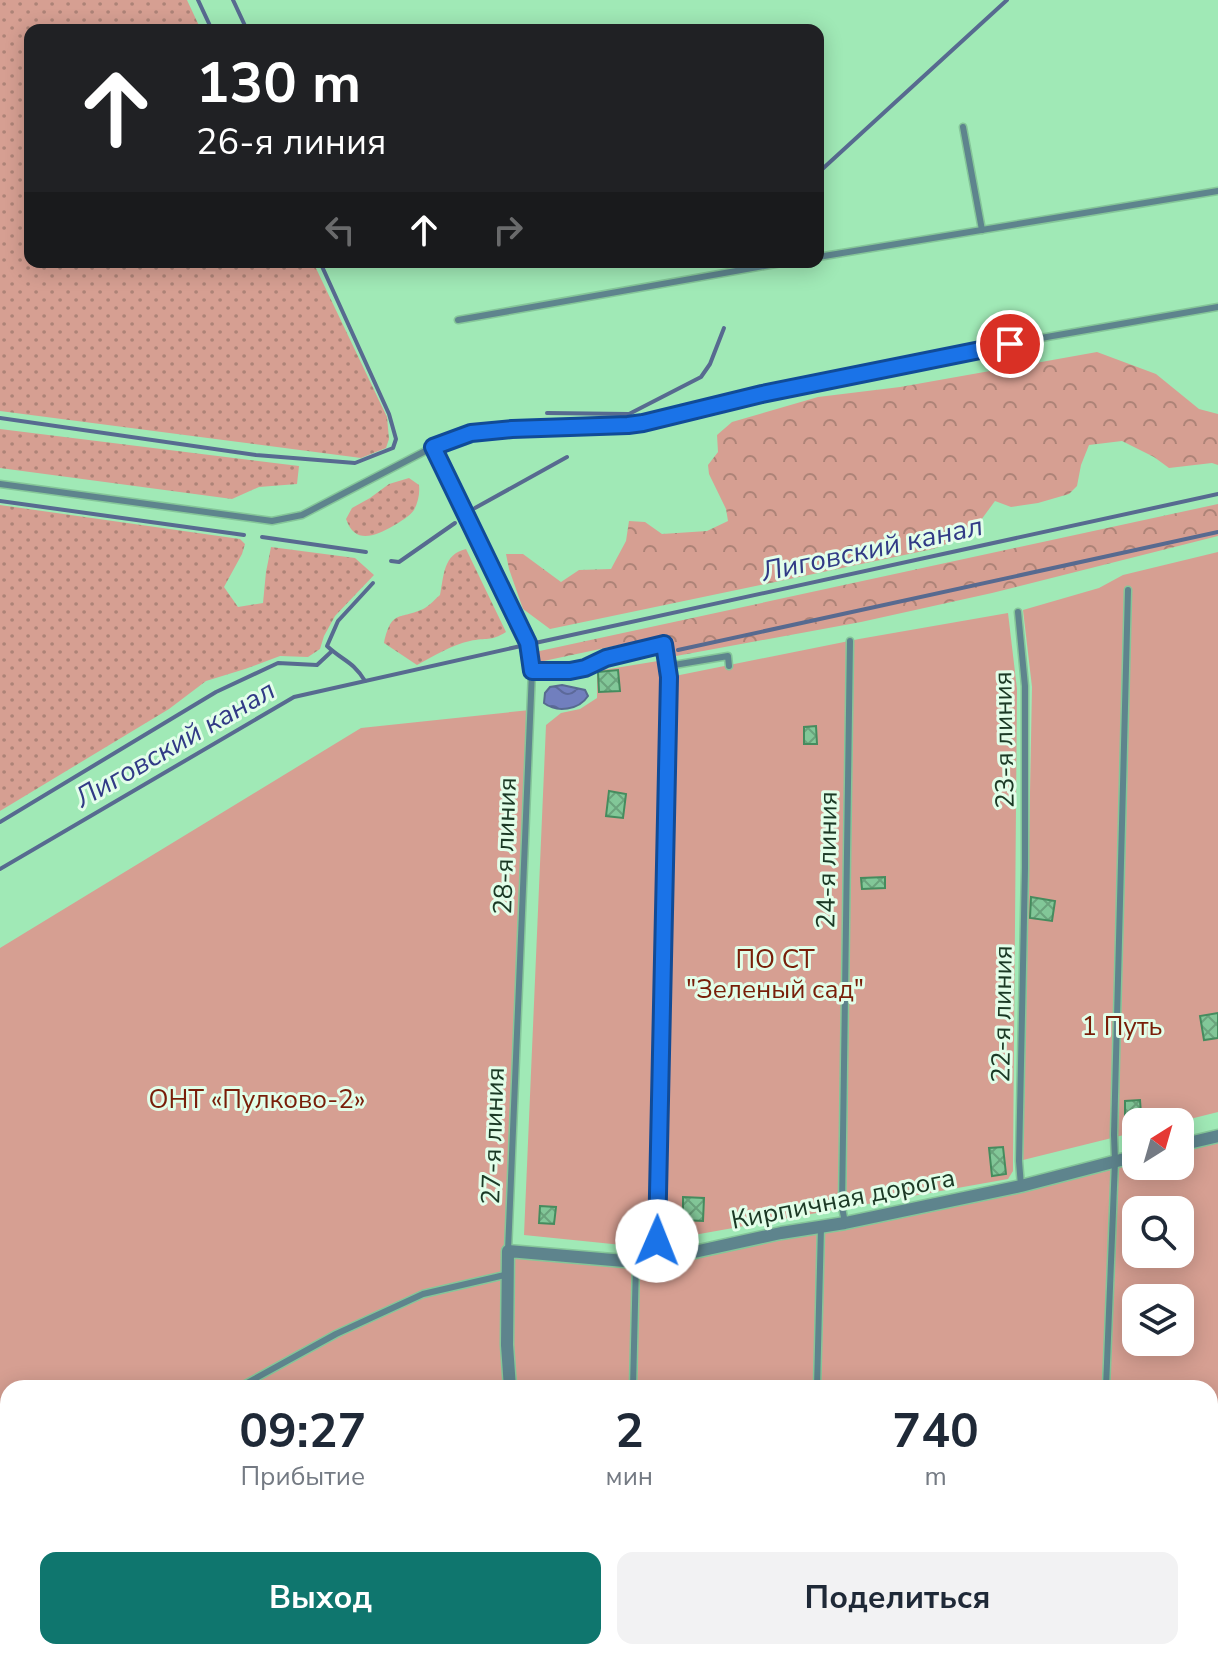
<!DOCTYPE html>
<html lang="ru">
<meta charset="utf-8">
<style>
:root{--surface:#fff;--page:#f2f2f3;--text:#1f2937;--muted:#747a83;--accent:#0f766e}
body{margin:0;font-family:"Nunito Sans",sans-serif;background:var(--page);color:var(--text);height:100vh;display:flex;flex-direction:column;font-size:30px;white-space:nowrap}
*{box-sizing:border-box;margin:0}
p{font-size:26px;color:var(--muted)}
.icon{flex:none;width:44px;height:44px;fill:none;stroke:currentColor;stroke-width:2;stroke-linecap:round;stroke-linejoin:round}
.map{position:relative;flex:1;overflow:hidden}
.drawer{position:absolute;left:0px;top:1380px;width:1218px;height:280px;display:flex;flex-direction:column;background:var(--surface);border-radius:24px 24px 0 0;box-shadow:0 4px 20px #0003}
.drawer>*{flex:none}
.hud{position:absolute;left:24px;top:24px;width:800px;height:244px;border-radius:16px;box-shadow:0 4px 20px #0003;background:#202124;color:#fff;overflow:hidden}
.needle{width:52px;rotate:37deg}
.tools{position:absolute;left:1122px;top:1108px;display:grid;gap:16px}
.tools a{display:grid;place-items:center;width:72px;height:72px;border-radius:16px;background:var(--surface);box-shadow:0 4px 20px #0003;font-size:40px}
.pin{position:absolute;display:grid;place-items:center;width:68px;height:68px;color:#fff;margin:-34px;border:4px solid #fff;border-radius:50%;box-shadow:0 2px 8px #0007}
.me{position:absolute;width:88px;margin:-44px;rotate:1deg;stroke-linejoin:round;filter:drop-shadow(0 0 6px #0008)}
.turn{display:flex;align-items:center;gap:28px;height:168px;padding:0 40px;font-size:36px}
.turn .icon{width:104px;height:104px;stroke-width:2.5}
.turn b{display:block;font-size:56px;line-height:68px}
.lanes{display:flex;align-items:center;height:76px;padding:0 40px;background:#0003;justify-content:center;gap:40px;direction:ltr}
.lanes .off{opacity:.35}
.eta{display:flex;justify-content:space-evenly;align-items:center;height:136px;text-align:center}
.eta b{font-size:48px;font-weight:700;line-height:56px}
.cta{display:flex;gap:16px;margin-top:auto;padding:16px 40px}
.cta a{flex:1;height:92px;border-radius:16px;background:var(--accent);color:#fff;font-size:32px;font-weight:700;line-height:92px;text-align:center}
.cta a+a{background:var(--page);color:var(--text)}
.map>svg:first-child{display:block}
</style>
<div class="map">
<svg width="1218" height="1660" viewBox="0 0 1218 1660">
<defs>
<pattern id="grass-dots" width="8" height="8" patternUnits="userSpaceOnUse" patternTransform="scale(2)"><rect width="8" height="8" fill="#d69f92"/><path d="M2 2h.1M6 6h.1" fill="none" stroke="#ad8377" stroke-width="1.8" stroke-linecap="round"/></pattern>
<pattern id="forest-crowns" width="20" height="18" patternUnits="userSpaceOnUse" patternTransform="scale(2)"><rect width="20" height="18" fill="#d69f92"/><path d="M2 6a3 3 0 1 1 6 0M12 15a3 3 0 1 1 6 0" fill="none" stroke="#ad8377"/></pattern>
<pattern id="water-waves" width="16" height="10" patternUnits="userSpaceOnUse" patternTransform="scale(2)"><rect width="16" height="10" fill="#717fbe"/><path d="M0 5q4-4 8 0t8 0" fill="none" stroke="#5c699a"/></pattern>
<pattern id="building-cross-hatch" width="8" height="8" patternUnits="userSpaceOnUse" patternTransform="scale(2)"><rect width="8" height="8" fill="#82c798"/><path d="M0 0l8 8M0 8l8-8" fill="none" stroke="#6aa37c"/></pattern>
</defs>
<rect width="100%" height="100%" fill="#a0e9b6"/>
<!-- grass -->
<g fill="url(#grass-dots)">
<path d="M0 0H187L201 30H30V262H313L387 417 389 439 386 448 361 458 0 411Z"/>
<path d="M0 429 299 466 297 484 259 487 232 499 0 468Z"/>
<path d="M409 478 419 485C420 493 418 503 414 510 409 517 401 521 393 526 375 536 355 545 346 519L352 508 370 498 389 484Z"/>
<path d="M0 505 240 539 245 544 242 554 224 587 238 607 263 603 266 572 271 547 355 558 374 575 335 616 324 636 320 649 308 657 280 656 245 669 206 681 169 709 0 811Z"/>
<path d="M466 549 506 632C490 642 487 637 470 641 451 645 434 656 417 665L384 643C392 608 399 621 425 608 430 605 435 599 440 595 444 576 443 554 466 549Z"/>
</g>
<!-- forest -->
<g fill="url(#forest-crowns)">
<path d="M1097 352 1156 374 1199 409 1218 414V465L1212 463 1169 468 1154 457 1122 441 1089 445 1081 465 1077 486 1069 494 1038 503 1011 507 995 501 970 535 933 549 550 629 523 609 509 569 506 554H523L561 582 579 570 611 569 626 541 629 521 645 522 662 534 707 531 728 521 726 509 709 474 708 465 718 452 717 435 732 422 818 397 900 387Z"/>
<path d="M1218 504V536L992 593 861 622 676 656 666 635 539 662 535 652Z"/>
</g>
<!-- garden -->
<g fill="#d69f92" fill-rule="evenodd">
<path d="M1218 552V1112L1178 1122H1136V1132L1023 1160 1032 687 1023 610 1099 588 1123 575Z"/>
<path d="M1008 613 1017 689 1013 1162V1171L1008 1179 632 1246 524 1235 546 725 561 713 580 709 597 698V671L658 661 660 679 859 639Z"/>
<path d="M530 710 508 1251 636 1262 1136 1156V1166H1180V1145L1218 1136V1660H0V948L361 728ZM1136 1210H1180V1254H1136ZM1136 1298H1180V1342H1136ZM8 1388H1210V1652H8Z"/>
</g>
<!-- water -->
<path fill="url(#water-waves)" stroke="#576a90" stroke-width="2" d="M562 685 585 690 588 696C579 710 557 713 544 703L545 693 550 687Z"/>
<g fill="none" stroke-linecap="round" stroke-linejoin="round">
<!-- stream -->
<g stroke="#576a90" stroke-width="4">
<path d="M198 0 212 30"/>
<path d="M233 0 247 30"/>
<path d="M818 173 1007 0"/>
<path d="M547 413 629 414 701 377 710 364 724 328"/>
<path d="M0 418 256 455 355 463 393 448 396 439 389 414 320 262"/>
<path d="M0 501 244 535"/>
<path d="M475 508 567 457"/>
<path d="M262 537 366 552"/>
<path d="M391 561 399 562 455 523"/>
<path d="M535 643 1218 494"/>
<path d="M678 650 1218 532"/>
<path d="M365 681C353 661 343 661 327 646L338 621 373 583"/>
<path d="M0 822 216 692 278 663 317 665 332 651"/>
<path d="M0 869 294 697 521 646"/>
</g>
</g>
<!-- building -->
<g fill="url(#building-cross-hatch)" stroke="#458c5e" stroke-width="2">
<path d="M618 670 620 691 599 692 598 672Z"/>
<path d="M816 726 817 744H804V727Z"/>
<path d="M609 791 626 794 623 818 606 816Z"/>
<path d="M885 877V888L862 889 861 878Z"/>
<path d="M1031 897 1055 901 1052 921 1030 918Z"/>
<path d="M1218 1013V1038L1204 1040 1200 1016Z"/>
<path d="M1140 1100 1141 1114 1125 1115V1101Z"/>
<path d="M1003 1147 1006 1174 992 1176 989 1148Z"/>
<path d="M683 1197 704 1198 703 1221 683 1220Z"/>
<path d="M540 1206 556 1207 554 1224 539 1223Z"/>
</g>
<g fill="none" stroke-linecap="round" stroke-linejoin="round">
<!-- service casing -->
<g stroke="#85c699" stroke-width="9">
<g id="service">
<path d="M963 127 982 230"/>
<path d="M818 257 1218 191"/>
<path d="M458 320 787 262"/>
<path d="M433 447 528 643 532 671 508 1251"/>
<path d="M0 484 272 521 302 515 433 447 471 433 512 429 599 427 643 423 762 394 1041 338 1218 307"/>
<path d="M1018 612 1025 686V868L1019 1161 1021 1186"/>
<path d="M668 666 728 656 729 666"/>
<path d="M532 671H570L585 668 606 658 664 644 669 677 658 1260"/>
<path d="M845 1223 842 1207 850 641"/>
<path d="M238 1388 336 1334 423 1294 509 1274"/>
<path d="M633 1388 636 1262"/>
<path d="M817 1388 821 1227"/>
<path d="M1106 1388 1115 1161 1114 1135 1128 590"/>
<path d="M69 1652V1660"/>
</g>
</g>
<!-- minor casing -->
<g stroke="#85c699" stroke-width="15">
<g id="minor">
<path d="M1180 1145 1218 1136"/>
<path d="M510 1388 507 1345 508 1251 636 1262 658 1260 781 1233 845 1223 1021 1186 1136 1156"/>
<path d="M498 1660 499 1652"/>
</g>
</g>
<!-- service -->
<use href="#service" stroke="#5e848d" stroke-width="6"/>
<!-- minor -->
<use href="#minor" stroke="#5e848d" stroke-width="12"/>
</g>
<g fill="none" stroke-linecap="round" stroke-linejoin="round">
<!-- route casing -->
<g stroke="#114b97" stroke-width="20">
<path id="route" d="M657 1241 669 677 664 644 606 658 585 668 570 671H532L528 643 433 447 471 433 512 429 628 425 643 423 762 394 1010 344"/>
</g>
<!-- route -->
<use href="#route" stroke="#1a73e8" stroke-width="14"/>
</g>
<g text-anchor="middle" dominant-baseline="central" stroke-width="6" stroke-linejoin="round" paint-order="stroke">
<!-- street labels -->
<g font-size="26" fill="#1b3925" stroke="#e2fee9">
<text transform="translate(1004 740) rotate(-91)">23-я линия</text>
<text transform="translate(505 846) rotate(-88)">28-я линия</text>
<text transform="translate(827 860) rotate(-89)">24-я линия</text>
<text transform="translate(1002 1014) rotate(-89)">22-я линия</text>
<text transform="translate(493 1136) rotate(-88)">27-я линия</text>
<text transform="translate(843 1199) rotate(-11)">Кирпичная дорога</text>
</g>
<!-- park labels -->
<g font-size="26" fill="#781e09" stroke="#e2fee9">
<text x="775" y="959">ПО СТ<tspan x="775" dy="30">"Зеленый сад"</tspan></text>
<text x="1122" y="1026">1 Путь</text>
<text x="257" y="1099">ОНТ «Пулково-2»</text>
</g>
<!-- water labels -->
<g font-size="28" font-style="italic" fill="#313a86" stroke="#e2fee9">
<text transform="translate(872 549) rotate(-12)">Лиговский канал</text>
<text transform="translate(175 744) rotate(-30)">Лиговский канал</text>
</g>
</g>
</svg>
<div class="tools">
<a><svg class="needle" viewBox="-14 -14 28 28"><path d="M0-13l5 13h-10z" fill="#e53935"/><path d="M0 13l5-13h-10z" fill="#747a83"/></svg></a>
<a><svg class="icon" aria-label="search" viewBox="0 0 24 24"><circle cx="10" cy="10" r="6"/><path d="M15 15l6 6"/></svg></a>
<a><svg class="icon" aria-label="layers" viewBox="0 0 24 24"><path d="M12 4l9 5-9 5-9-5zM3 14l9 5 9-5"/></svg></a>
</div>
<div class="pin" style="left:1010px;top:344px;background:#d93025"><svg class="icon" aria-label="arrive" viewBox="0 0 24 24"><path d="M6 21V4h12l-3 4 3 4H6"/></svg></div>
<svg class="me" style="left:657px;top:1241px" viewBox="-20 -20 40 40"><circle r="19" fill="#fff"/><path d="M0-13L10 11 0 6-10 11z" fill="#1a73e8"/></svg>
<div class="hud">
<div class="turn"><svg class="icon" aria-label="ahead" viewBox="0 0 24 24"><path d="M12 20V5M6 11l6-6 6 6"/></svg><div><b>130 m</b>26-я линия</div></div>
<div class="lanes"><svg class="icon off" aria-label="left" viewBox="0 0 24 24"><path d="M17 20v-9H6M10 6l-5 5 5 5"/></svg><svg class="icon" aria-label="ahead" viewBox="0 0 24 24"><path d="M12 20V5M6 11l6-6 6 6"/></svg><svg class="icon off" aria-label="right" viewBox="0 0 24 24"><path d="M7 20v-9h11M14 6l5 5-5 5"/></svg></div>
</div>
<section class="drawer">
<div class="eta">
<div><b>09:27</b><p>Прибытие</p></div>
<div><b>2</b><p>мин</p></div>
<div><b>740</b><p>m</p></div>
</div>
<div class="cta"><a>Выход</a><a>Поделиться</a></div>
</section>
</div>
